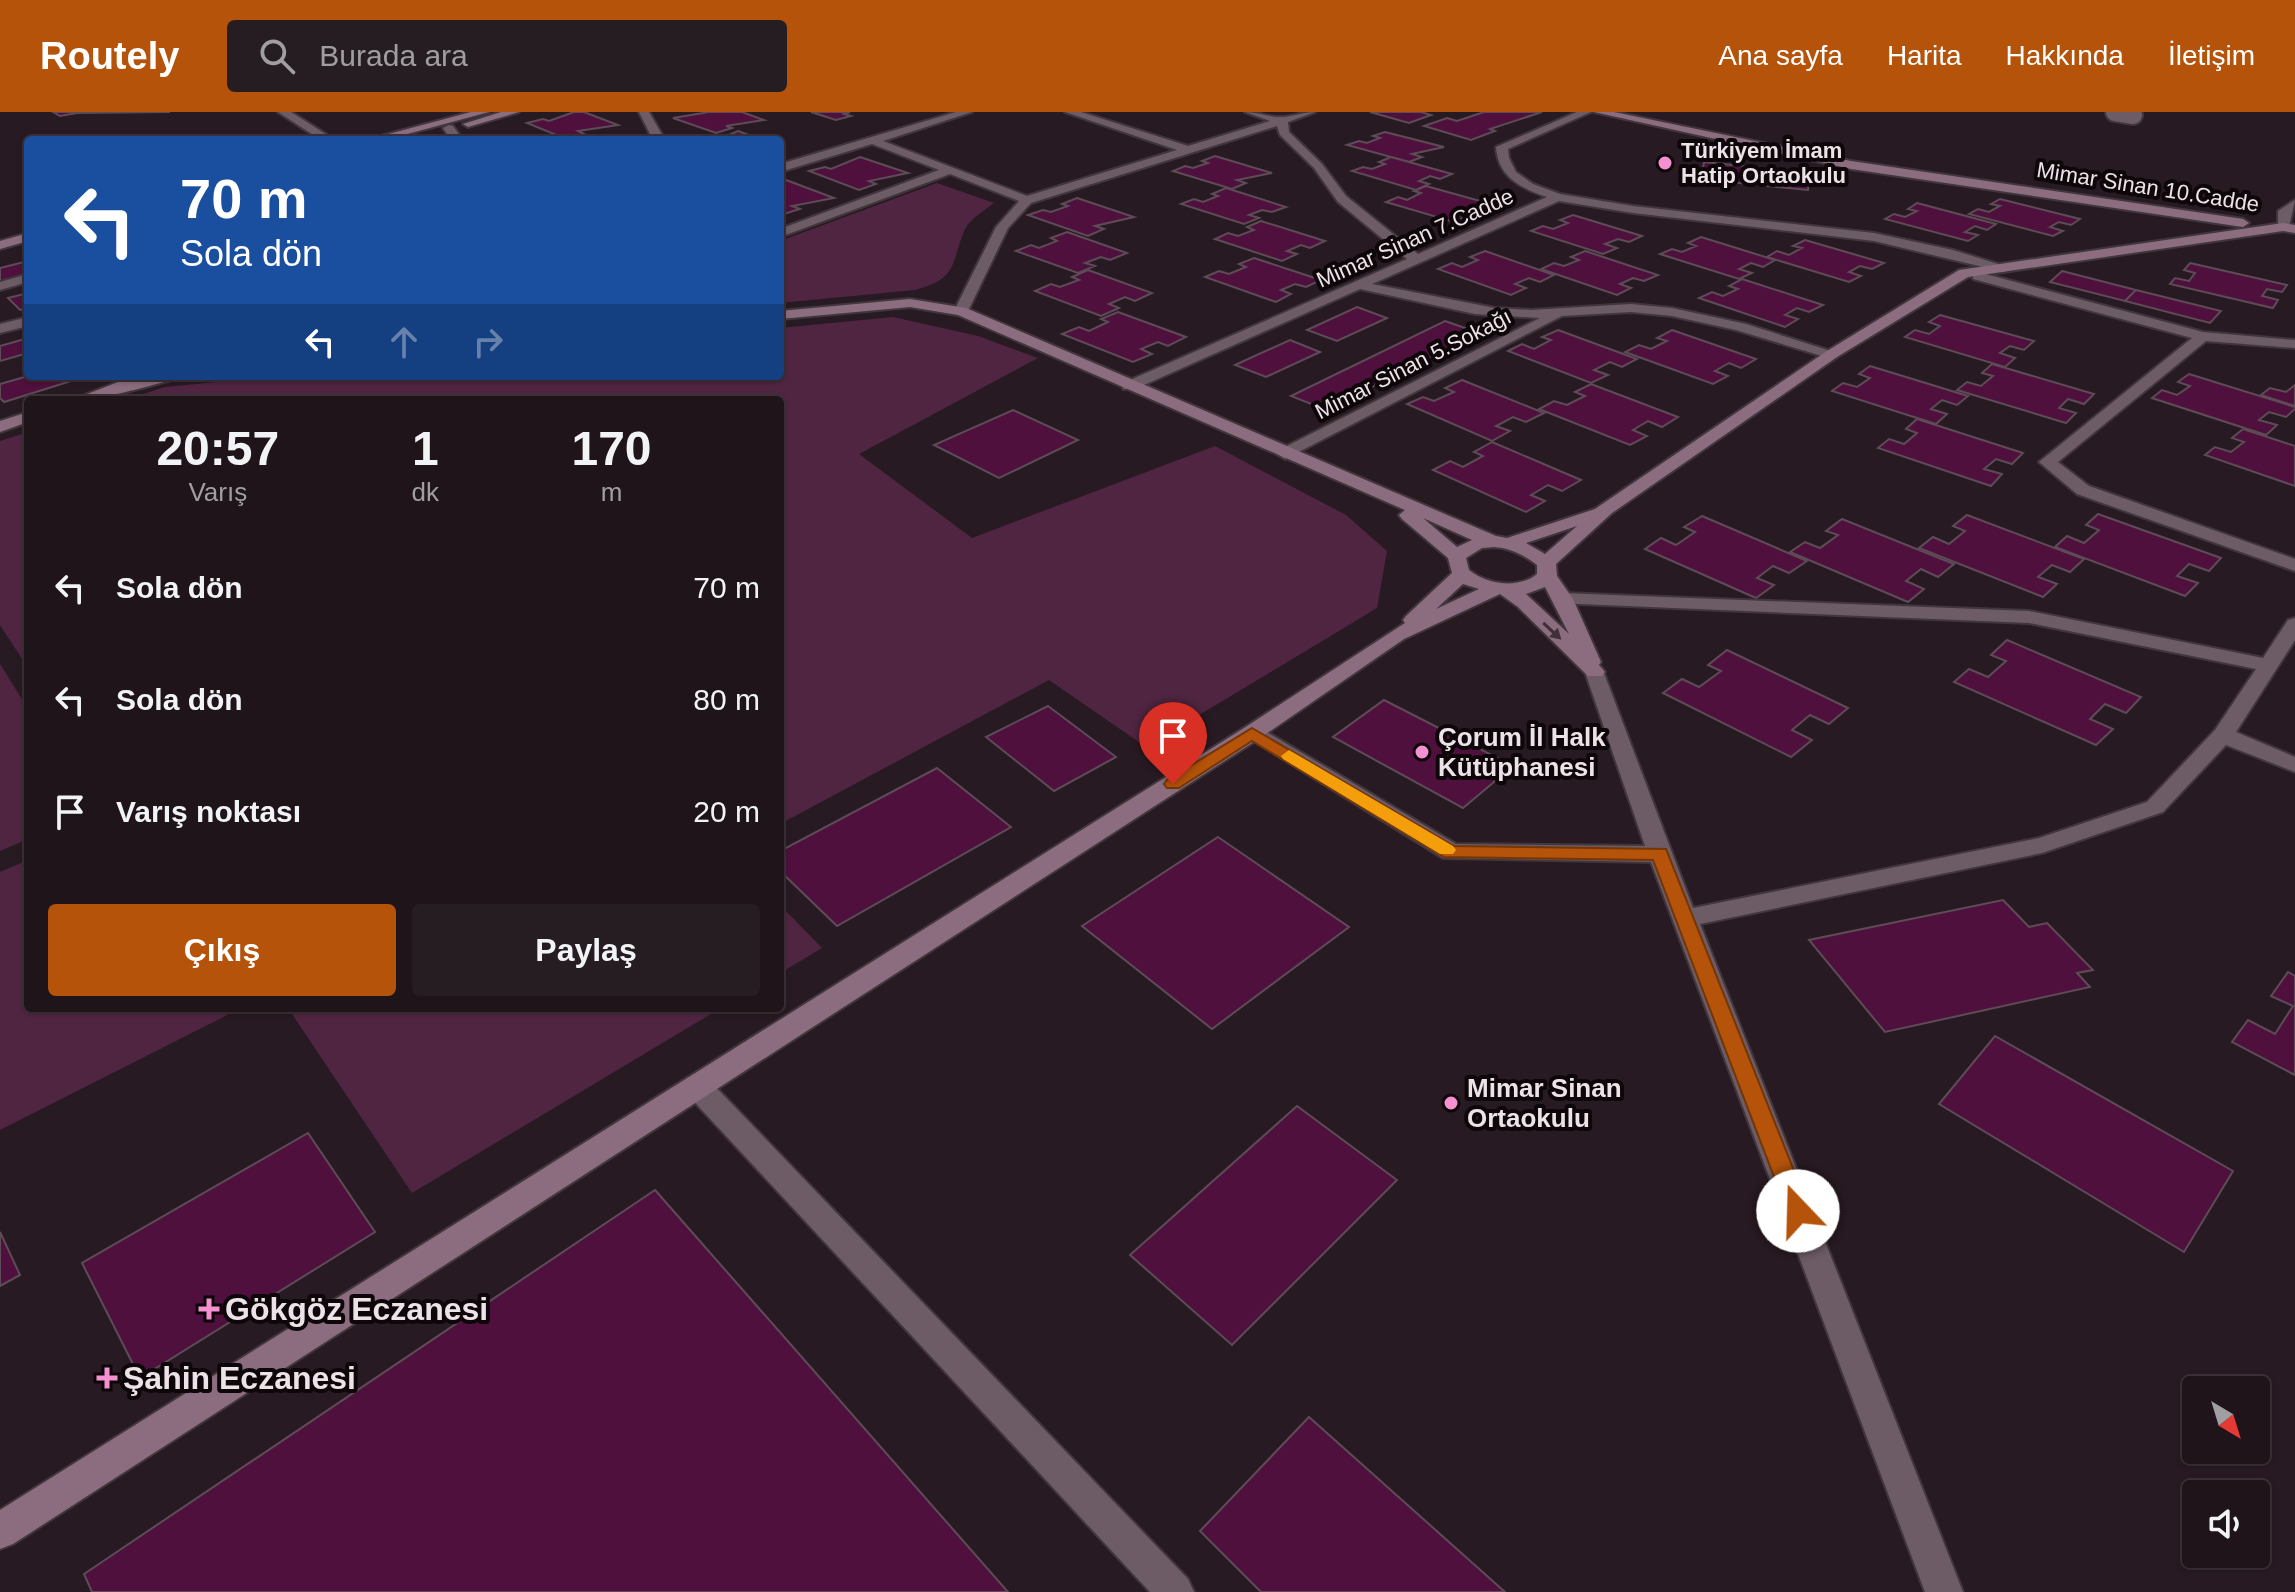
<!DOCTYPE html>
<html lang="tr">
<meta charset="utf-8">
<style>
:root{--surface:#1e141a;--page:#261d23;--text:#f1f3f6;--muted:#a19ea2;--line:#3c3339;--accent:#b45309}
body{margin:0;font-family:Arial,sans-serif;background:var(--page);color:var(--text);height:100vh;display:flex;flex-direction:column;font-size:30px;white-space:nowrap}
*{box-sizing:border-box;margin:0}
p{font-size:26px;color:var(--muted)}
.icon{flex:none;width:44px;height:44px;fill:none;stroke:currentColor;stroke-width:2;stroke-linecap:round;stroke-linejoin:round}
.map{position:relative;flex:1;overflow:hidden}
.side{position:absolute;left:24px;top:284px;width:760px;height:616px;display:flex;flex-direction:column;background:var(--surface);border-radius:8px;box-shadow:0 2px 6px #0004,0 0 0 2px var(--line)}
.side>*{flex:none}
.banner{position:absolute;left:24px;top:24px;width:760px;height:244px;border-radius:8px;box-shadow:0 2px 6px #0004,0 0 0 2px var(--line);background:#1a4fa0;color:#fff;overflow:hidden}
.needle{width:52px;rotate:142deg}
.buttons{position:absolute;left:2182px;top:1264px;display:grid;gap:16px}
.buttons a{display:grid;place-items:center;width:88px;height:88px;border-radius:8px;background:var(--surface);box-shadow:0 2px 6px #0004,0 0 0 2px var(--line);font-size:40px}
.pin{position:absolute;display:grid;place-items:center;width:68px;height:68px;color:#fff;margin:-82px -34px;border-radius:50% 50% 50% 0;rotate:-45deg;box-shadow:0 0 8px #0007}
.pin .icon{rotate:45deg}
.me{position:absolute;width:88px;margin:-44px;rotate:339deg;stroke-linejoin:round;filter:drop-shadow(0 0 6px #0008)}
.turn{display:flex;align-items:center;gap:28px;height:168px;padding:0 24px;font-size:36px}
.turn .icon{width:104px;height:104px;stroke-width:2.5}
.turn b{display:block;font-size:56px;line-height:68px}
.lanes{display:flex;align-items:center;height:76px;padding:0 24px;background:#0003;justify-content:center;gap:40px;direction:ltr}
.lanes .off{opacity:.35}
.eta{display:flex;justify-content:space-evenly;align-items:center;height:136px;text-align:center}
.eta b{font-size:48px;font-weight:800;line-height:56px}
.primary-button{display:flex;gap:16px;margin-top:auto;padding:16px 24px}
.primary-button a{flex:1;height:92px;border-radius:8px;background:var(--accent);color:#fff;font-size:32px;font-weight:800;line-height:92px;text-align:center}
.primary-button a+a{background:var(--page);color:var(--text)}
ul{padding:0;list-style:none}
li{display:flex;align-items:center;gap:24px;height:112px;padding:0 24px}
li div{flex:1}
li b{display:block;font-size:30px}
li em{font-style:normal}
header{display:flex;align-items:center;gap:48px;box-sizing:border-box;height:112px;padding:0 40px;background:var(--accent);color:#fff}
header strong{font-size:38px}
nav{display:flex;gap:44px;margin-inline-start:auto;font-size:28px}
.search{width:560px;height:72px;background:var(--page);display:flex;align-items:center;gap:20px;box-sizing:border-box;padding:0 28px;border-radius:8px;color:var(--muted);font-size:30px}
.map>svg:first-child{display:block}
</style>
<header>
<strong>Routely</strong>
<div class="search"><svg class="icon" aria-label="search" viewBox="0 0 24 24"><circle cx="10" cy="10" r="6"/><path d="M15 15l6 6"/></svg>Burada ara</div>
<nav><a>Ana sayfa</a><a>Harita</a><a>Hakkında</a><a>İletişim</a></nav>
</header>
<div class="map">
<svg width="2295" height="1480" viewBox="0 0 2295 1480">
<rect width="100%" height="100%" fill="#281a22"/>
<!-- green -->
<g fill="#502541">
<path d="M937 71 994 91C985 98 970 107 965 117 950 152 959 166 915 178L780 191V129Z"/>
<path d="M893 205 978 224 1038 246 859 342 972 426 1215 334 1346 403 1387 439 1377 496 1146 635 1049 568 780 712V288H125L165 275 278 264H780V216Z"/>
<path d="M28 320V556L0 513V329Z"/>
<path d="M0 552 28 597V727L0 739Z"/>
<path d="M28 748V896H241L0 1018V760Z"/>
<path d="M780 793 822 836 780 861Z"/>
<path d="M288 896H721L412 1081Z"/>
</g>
<!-- building -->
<g fill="#4f103d" stroke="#5d4c56" stroke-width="2">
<path d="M53 0H170L77 1 60 4Z"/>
<path d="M574 0H584L618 13 578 19 584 22 566 27 527 11 543 7 549 9Z"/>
<path d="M709 0H742L764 8 726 14 732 16 716 21 673 6Z"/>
<path d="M811 0H850L844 2 851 4 836 8Z"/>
<path d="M1370 0H1421L1431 3 1409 11Z"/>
<path d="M1484 0H1542L1490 17 1495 19 1471 28 1424 14 1447 6 1457 9Z"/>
<path d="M738 19 762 28H717Z"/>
<path d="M1385 20 1444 35 1412 42 1422 45 1409 50 1347 33 1359 29 1367 31 1380 26 1373 24Z"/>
<path d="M1215 44 1272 61 1237 68 1246 71 1232 77 1173 59 1185 54 1193 56 1208 51 1202 49Z"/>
<path d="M860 45 908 61 869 69 876 72 859 78 809 59 825 55 831 57Z"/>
<path d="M1391 45 1452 62 1440 67 1430 64 1419 69 1429 72 1416 78 1352 59 1363 55 1372 57 1385 52 1379 50Z"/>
<path d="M1704 50 1808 61V78L1701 67Z"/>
<path d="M786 68 834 86 792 94 800 97 781 103 780 70Z"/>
<path d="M1426 74 1491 92 1479 98 1468 95 1457 101 1467 104 1454 110 1386 90 1398 85 1407 88 1421 81 1414 79Z"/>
<path d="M1226 76 1286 95 1272 100 1262 98 1249 103 1259 106 1244 112 1181 92 1194 87 1203 90 1218 84 1212 82Z"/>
<path d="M1077 86 1134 105 1095 114 1104 117 1088 124 1028 103 1043 98 1051 100 1068 94 1062 92Z"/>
<path d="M2000 87 2080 107 2071 113 2059 110 2050 115 2063 119 2053 124 1969 102 1978 97 1989 100 2000 94 1991 92Z"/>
<path d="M1917 91 1996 112 1987 118 1975 114 1965 120 1978 123 1968 129 1885 107 1894 102 1905 105 1917 99 1908 97Z"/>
<path d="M1573 103 1642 124 1629 130 1618 127 1605 132 1617 136 1603 142 1531 119 1543 114 1553 117 1568 111 1560 108Z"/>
<path d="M1261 109 1325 129 1310 136 1301 133 1287 139 1297 142 1282 149 1215 127 1228 121 1238 124 1254 118 1247 115Z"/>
<path d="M1067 120 1127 141 1110 148 1101 145 1085 151 1095 154 1078 161 1016 139 1031 133 1039 136 1057 129 1051 126Z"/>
<path d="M1701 125 1775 148 1763 155 1751 151 1739 157 1752 161 1739 167 1660 142 1672 137 1682 140 1696 134 1688 131Z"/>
<path d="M1805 128 1884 151 1872 157 1860 154 1849 160 1861 164 1849 170 1767 145 1777 139 1789 143 1802 136 1793 134Z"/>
<path d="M1485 139 1554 163 1540 170 1529 166 1515 172 1526 176 1511 183 1438 157 1452 151 1462 155 1478 148 1470 145Z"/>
<path d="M1585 139 1658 163 1644 169 1633 166 1620 172 1631 176 1617 183 1541 157 1554 151 1564 154 1579 148 1571 145Z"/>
<path d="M1254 146 1321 168 1306 175 1295 172 1281 178 1291 182 1276 190 1205 165 1219 159 1229 162 1246 155 1239 152Z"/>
<path d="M28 149V162L0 169V156Z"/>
<path d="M2190 151 2287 173 2282 180 2267 177 2262 184 2278 188 2273 196 2170 172 2175 166 2189 169 2195 161 2184 158Z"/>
<path d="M1088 158 1152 181 1135 189 1125 185 1109 192 1119 196 1101 204 1035 179 1051 172 1060 175 1079 168 1072 165Z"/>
<path d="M2062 159 2136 178 2125 189 2050 170Z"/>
<path d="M1742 167 1823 193 1809 200 1797 196 1785 203 1798 207 1785 215 1699 186 1712 180 1723 184 1738 177 1729 174Z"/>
<path d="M2136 178 2221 199 2210 211 2125 189Z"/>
<path d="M28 181V196L20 198 8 186Z"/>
<path d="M1357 195 1387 206 1337 229 1307 218Z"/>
<path d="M1118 200 1186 225 1168 234 1158 230 1141 237 1152 242 1133 250 1062 222 1079 215 1089 219 1108 210 1101 207Z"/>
<path d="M1940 203 2034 229 2024 238 2010 234 2000 241 2015 246 2005 255 1905 225 1915 218 1929 222 1940 214 1929 210Z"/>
<path d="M1445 209 1479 221 1326 298 1291 284Z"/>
<path d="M1558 218 1637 247 1622 255 1610 250 1594 258 1608 263 1591 271 1508 239 1522 232 1534 237 1551 228 1542 225Z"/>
<path d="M1672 218 1756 247 1741 256 1729 251 1715 259 1728 264 1713 272 1625 240 1639 233 1651 237 1667 229 1657 226Z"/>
<path d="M28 226V241L0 249V234Z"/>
<path d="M1290 228 1320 240 1266 265 1235 253Z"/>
<path d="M1992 252 2094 282 2084 292 2068 287 2059 296 2076 301 2066 311 1957 278 1967 270 1981 274 1993 264 1982 261Z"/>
<path d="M1870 254 1968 284 1957 293 1942 288 1931 297 1947 302 1936 312 1832 279 1843 271 1857 275 1870 266 1859 262Z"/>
<path d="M2189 262 2295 295V297L2286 305 2269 300 2259 308 2277 313 2266 323 2152 286 2162 278 2177 283 2190 274 2178 270Z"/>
<path d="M28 264H87L4 290 0 286V272Z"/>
<path d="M1462 268 1544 301 1526 310 1513 305 1496 314 1510 319 1492 329 1407 292 1423 285 1434 289 1454 280 1445 276Z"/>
<path d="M1591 272 1678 305 1662 315 1648 309 1633 318 1647 324 1630 333 1539 297 1554 289 1567 293 1585 284 1575 280Z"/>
<path d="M2295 273V294L2261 283 2270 276 2286 280Z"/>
<path d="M1013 298 1078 328 999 366 934 333Z"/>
<path d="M1917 307 2023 341 2012 352 1996 347 1984 357 2002 362 1991 374 1878 336 1889 327 1904 332 1917 321 1906 317Z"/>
<path d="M2243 317 2295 334V374L2205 343 2215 335 2231 340 2244 330 2232 326Z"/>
<path d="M1492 330 1581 368 1562 379 1548 373 1531 383 1545 389 1526 400 1433 358 1450 349 1463 355 1483 344 1474 340Z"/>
<path d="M2098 402 2221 446 2209 459 2189 452 2177 464 2198 471 2185 484 2055 435 2067 424 2084 431 2099 418 2086 413Z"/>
<path d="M1967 403 2084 447 2070 460 2052 453 2038 465 2057 472 2043 485 1919 436 1933 425 1949 432 1965 419 1953 414Z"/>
<path d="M1702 404 1807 449 1789 461 1773 454 1757 466 1774 473 1756 486 1645 437 1661 426 1676 433 1695 420 1684 415Z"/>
<path d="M1842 407 1954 452 1938 465 1921 457 1906 469 1924 477 1908 490 1790 440 1805 430 1820 436 1838 423 1826 419Z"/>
<path d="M2007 528 2141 585 2126 601 2105 592 2090 607 2113 617 2096 633 1954 570 1969 557 1988 565 2006 549 1991 543Z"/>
<path d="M1727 538 1848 596 1829 612 1810 603 1792 618 1812 628 1791 645 1663 581 1682 567 1699 575 1721 559 1708 553Z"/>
<path d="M1384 588 1513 654 1463 696 1333 625Z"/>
<path d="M1048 594 1116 645 1054 679 986 625Z"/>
<path d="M937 656 1011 715 837 814 780 759V739Z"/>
<path d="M1218 725 1349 815 1212 917 1082 814Z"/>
<path d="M2003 788 2029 815 2047 811 2093 858 2077 861 2090 875 1885 920 1809 828Z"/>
<path d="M2288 860 2295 864V963L2232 930 2248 908 2275 922 2293 894 2271 884Z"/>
<path d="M1995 924 2233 1059 2184 1140 1939 992Z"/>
<path d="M1297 994 1397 1068 1232 1233 1130 1143Z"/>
<path d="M308 1021 375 1120 140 1266 82 1151Z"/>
<path d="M655 1078 1008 1480H92L84 1462Z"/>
<path d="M0 1120 20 1163 0 1174Z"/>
<path d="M1309 1305 1505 1480H1261L1200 1419Z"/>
</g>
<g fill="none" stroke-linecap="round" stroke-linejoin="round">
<!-- lane casing -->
<g stroke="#40363c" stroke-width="22">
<path id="lane" d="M2115 0 2133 3"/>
</g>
<!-- street casing -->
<g stroke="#40363c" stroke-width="4">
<g id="street">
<path d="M278 0H291L335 28H321Z"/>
<path d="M639 0H649L665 28H653Z"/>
<path d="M956 0H972L883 29 1027 84 1177 38 1065 0H1081L1188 34 1270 9 1245 0C1257 0 1272 6 1283 5 1294 4 1304 0 1315 0L1288 10 1289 20 1322 52 1346 84 1418 142 1547 85C1521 76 1498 65 1496 35L1577 0H1591L1508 37 1509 46 1516 60 1533 72 1560 82 1633 94 1874 121 1953 138 2011 156 2004 160 1874 129 1633 101 1559 89 1372 172 1495 196 1531 198 1631 192 1672 196 1746 212 1840 242 1832 247 1736 218 1672 204 1631 200 1562 204 1285 347 1277 342 1279 338 1540 206 1475 202 1360 177 1135 277H1123V271L1407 147 1338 90 1314 56 1280 23 1277 14 1031 91 1008 116 968 199 961 203 954 199 996 115 1019 89 950 62 780 125V117L939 58 872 32 780 60V52Z"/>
<path d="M449 13 453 14 463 28H451L443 16Z"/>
<path d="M2295 88 2289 115 2278 118V99Z"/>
<path d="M1978 160 2203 220 2295 228V236L2206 229 2058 350 2089 374 2295 447V459L2077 382 2039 350 2192 226 1973 167V161Z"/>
<path d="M28 162V170L0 178V170Z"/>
<path d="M28 205V214L0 221V212Z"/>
<path d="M1563 481 2029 499 2263 546 2288 508 2295 506V528L2236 620 2295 645V660L2226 633 2163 700 2042 741 1700 812 1963 1480H1925L1651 750 1443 746 1241 621 1244 616H1260L1456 732 1645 734 1585 560 1595 554 1602 556 1693 796 2039 726 2147 690 2215 618 2256 557 2029 511 1556 491 1553 487Z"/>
<path d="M697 963 707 966 1188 1467 1194 1480H1150L687 982 683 974 687 966Z"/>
</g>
</g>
<!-- secondary casing -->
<g stroke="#40363c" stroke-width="4">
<g id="secondary">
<path d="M471 0H489L385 28H366Z"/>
<path d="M501 0H519L468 15 463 12Z"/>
<path d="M1594 0H1614L1851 49 2243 107 2249 111 2243 115 1851 57Z"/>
<path d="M2283 111 2295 113V121L2283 119 1968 165 1837 245 1612 401 1556 452 1557 464 1573 487 1601 550 1599 553 1605 560 1602 564H1588L1518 495 1500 482 1404 527 1260 626 13 1432 0 1437V1398L1244 616 1405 511 1403 508 1406 504 1452 461 1448 446 1402 407 1399 403 1405 398 958 203 910 195 780 207V199L910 187 966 196 1496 424 1507 426 1595 397 1827 239 1959 158ZM1423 406 1472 428 1457 435ZM1577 414 1545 442 1526 431ZM1494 435C1510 436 1524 443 1537 453V462C1519 477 1488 473 1469 458L1466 446 1482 436ZM1463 472 1479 477 1436 497ZM1545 475 1569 522 1526 482Z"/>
<path d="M28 121V129L0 137V129Z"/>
<path d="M146 264H178L175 267C144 275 103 288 72 288L118 270Z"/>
<path d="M28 300V310L0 320V309Z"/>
</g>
</g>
<!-- lane -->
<use href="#lane" stroke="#6d5c66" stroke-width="18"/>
<!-- street -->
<use href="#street" fill="#6d5c66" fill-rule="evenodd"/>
<!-- secondary -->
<use href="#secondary" fill="#8c6d80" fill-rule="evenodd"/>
</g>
<!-- one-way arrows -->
<defs><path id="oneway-solid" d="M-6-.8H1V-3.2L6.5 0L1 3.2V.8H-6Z" transform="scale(2)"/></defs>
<use fill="#403039" href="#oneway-solid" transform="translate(1552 519) rotate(43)"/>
<!-- route -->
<path fill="#b45309" stroke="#753606" stroke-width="2" d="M1252 616 1454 734 1666 737 1810 1099 1807 1106 1798 1109 1790 1106 1787 1099 1653 748 1444 745 1252 629 1179 676H1167L1164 672 1167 668Z"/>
<!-- slow -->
<path fill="#f59e0b" d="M1289 638 1453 734 1456 738 1453 742H1440L1283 647 1281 644Z"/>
<!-- markers -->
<g fill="#f590d1" stroke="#0d070a" stroke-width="3">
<circle cx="1665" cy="51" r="8"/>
<circle cx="1422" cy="640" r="8"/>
<circle cx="1451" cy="991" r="8"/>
<path d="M205 1185h8v8h8v8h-8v8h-8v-8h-8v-8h8z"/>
<path d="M103 1254h8v8h8v8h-8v8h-8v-8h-8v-8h8z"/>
</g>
<g text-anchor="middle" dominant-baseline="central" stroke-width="8" stroke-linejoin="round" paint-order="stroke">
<!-- far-poi labels -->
<g font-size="22" font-weight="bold" fill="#ece2e7" stroke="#0d070a" text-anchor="start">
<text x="1681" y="38">Türkiyem İmam<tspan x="1681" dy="25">Hatip Ortaokulu</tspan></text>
</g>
<!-- far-street labels -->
<g font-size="22" fill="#ece2e7" stroke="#0d070a">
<text transform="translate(2148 75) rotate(9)">Mimar Sinan 10.Cadde</text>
<text transform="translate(1415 126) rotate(-24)">Mimar Sinan 7.Cadde</text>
<text transform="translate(1413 252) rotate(-27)">Mimar Sinan 5.Sokağı</text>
</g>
<!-- poi labels -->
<g font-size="26" font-weight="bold" fill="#ece2e7" stroke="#0d070a" text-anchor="start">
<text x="1438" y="625">Çorum İl Halk<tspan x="1438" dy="30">Kütüphanesi</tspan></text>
<text x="1467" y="976">Mimar Sinan<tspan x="1467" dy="30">Ortaokulu</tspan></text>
</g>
<!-- near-poi labels -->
<g font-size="32" font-weight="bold" fill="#ece2e7" stroke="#0d070a" text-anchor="start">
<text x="225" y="1197">Gökgöz Eczanesi</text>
<text x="123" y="1266">Şahin Eczanesi</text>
</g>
</g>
</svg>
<div class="buttons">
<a><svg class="needle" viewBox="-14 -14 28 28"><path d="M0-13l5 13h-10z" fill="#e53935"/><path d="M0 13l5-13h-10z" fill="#a19ea2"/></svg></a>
<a><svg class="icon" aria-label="sound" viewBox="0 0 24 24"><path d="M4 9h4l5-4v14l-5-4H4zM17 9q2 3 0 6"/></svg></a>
</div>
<div class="pin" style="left:1173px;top:672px;background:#d93025"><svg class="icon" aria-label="arrive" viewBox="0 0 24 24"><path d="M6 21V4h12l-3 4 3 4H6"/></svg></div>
<svg class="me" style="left:1798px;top:1099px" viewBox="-20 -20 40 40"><circle r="19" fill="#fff"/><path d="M0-13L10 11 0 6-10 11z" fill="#b45309"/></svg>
<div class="banner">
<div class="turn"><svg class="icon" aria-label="left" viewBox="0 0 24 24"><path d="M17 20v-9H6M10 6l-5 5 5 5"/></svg><div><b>70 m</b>Sola dön</div></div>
<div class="lanes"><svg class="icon" aria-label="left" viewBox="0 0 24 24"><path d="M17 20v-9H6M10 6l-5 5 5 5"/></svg><svg class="icon off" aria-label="ahead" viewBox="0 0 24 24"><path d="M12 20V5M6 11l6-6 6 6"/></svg><svg class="icon off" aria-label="right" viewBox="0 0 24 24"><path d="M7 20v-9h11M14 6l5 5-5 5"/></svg></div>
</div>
<section class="side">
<div class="eta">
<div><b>20:57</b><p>Varış</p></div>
<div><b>1</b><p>dk</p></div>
<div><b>170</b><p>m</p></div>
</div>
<ul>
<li><svg class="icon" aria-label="left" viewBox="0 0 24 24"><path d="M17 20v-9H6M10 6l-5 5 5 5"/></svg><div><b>Sola dön</b></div><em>70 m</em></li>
<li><svg class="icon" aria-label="left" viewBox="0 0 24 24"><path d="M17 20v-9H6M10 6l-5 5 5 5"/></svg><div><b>Sola dön</b></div><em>80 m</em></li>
<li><svg class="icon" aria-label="arrive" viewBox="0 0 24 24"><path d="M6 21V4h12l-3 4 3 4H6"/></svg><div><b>Varış noktası</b></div><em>20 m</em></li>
</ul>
<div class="primary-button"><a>Çıkış</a><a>Paylaş</a></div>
</section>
</div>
